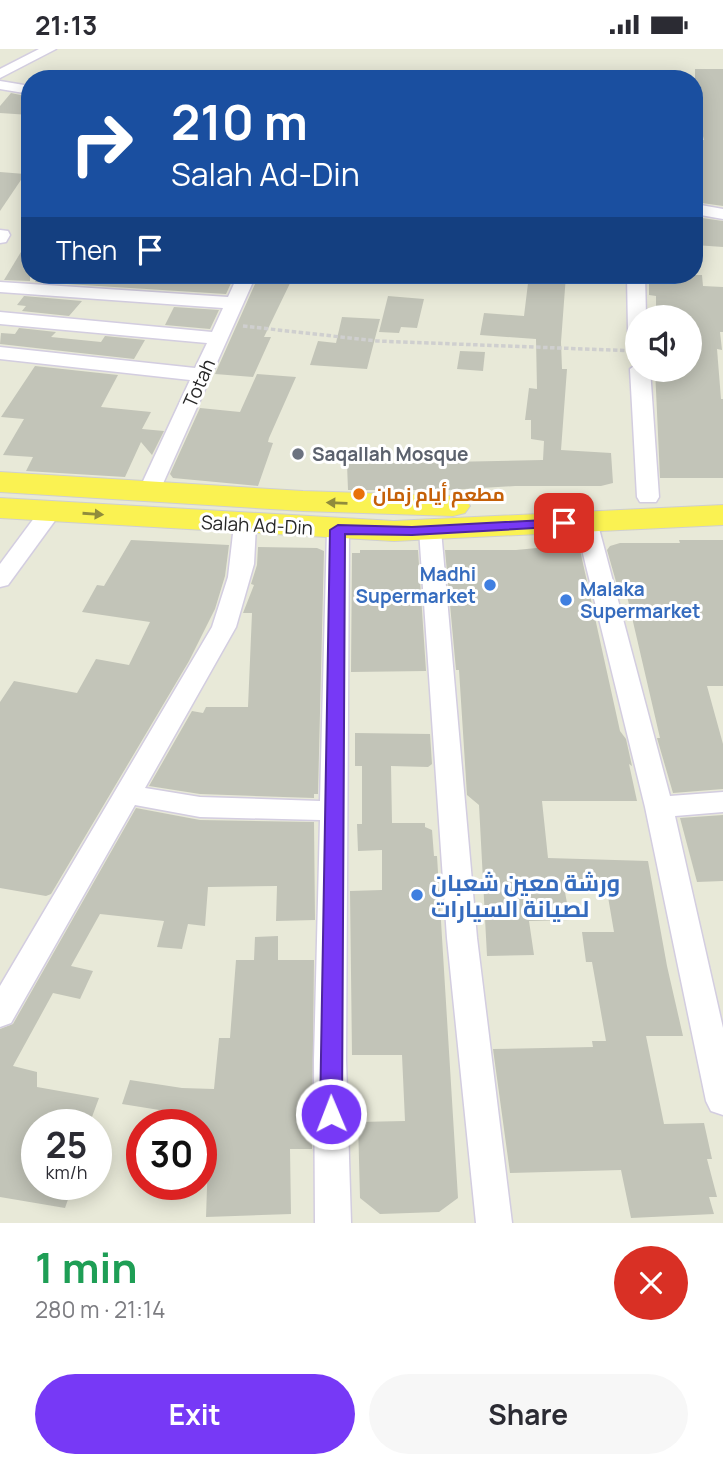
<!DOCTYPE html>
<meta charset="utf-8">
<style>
:root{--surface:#fff;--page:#f7f7f7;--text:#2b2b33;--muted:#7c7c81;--accent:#7739f6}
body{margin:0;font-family:Manrope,Cairo,sans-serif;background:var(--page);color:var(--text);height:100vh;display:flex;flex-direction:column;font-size:26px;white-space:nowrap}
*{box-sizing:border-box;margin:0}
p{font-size:23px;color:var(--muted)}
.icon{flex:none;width:38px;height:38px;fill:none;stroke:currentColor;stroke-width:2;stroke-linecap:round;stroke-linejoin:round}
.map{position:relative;height:1174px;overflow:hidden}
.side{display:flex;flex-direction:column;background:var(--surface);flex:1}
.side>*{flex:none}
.hud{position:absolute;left:21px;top:21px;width:682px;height:214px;border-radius:28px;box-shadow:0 4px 18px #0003;background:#1a4fa0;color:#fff;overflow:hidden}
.tools{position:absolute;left:625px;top:256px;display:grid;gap:14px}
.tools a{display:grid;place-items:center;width:77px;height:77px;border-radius:50%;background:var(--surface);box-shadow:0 4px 18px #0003;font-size:35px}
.speed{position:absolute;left:21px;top:1060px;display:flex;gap:14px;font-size:35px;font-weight:700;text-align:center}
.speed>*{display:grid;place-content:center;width:91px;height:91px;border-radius:50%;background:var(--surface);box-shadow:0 4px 18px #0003;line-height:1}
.speed small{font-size:18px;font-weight:400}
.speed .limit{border:10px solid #d22;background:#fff;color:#111}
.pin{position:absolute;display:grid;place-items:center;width:60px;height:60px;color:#fff;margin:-30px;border-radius:14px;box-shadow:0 4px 10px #0006}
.me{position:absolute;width:77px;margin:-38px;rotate:359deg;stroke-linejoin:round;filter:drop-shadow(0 0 5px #0008)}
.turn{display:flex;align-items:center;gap:24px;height:147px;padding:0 35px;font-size:32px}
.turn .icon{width:91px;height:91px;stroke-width:2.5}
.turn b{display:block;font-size:49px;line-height:60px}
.then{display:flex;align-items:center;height:66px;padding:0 35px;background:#0003;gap:14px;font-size:26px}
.round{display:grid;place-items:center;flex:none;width:74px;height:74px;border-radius:37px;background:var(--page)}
.head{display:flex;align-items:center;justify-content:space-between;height:119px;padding:0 35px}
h1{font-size:42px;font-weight:700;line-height:52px;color:#1e9e55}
.action{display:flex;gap:14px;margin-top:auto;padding:14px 35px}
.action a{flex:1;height:80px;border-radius:42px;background:var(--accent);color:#fff;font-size:28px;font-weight:700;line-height:80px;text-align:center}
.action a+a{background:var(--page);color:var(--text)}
.status{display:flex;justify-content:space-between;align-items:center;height:49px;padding:0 35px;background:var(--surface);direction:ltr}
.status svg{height:19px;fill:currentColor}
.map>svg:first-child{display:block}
</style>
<div class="status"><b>21:13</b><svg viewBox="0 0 49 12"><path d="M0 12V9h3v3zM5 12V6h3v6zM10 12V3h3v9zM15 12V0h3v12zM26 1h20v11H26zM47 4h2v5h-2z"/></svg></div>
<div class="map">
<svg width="723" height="1174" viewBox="0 0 723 1174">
<rect width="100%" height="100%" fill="#e8e9d8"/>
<!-- building -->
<g fill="#c2c4b8">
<path d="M695 20H723V157L695 153V91H704L695 56Z"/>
<path d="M11 44 30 48V66L0 64V57Z"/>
<path d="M0 123 25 125 0 162Z"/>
<path d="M695 168 723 172V198L695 196Z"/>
<path d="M30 188V232L4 231Z"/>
<path d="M40 226H206L204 230 232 232 226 245 35 233Z"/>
<path d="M259 226H294L264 288H271L253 328 215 325Z"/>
<path d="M529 226H566L561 293 562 320H567L561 401 611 404 613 434 601 437H515L448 441H348L347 415 543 411 544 392 531 390V371H525L529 339 537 340 536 290 480 286 484 264 524 267Z"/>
<path d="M649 226H702L703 237 723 238V283H720L722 301 717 300 721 350H723V429H660L655 320H690V268H656V247L649 246Z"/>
<path d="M24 247 82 252 69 267 22 262 26 257 17 256Z"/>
<path d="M388 247 424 250 417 279 401 278 399 284 379 283Z"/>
<path d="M174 258 219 261 210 280 165 276Z"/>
<path d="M342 268 380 270 367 320 310 316 318 292 336 294Z"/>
<path d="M19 279 56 283 51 288 101 293 105 287 145 291 134 310 0 295 1 284 15 285Z"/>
<path d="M460 302 485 303 483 322 457 320Z"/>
<path d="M35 317 118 326 101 358 151 363 142 380 164 382 152 406 141 393 125 428 26 422 33 408 3 406 24 370 1 368Z"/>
<path d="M257 325 296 328 269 389 268 393 273 394 258 437 173 429 170 425 200 359 240 363Z"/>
<path d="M131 491 229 496 225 527 215 560 189 612 51 845 46 847 0 839V653L14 632 77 644 96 610 129 616 150 573 82 563 97 536 104 537Z"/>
<path d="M679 491H723V637H707L723 695V740L673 744 657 689H660L624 534 617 536 607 501 610 497 620 494H680Z"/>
<path d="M568 496 580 501 620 682 626 690 632 717 629 715 637 752H542L548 809 648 812 667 917 683 987H646L664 1075 704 1074 712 1110H707L717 1148H709L714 1165 631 1169 621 1121 510 1124 493 1000 593 998 592 992H606L592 913H586L582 883H614L607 842 565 843 570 871 529 872 534 906 487 907 479 756 467 746 459 621H456L445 501H516Z"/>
<path d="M258 498 317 499 324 502 318 745H314V749L200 745 149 737 192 662 203 664 206 658H248L252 564H243L254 536 251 535 257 516Z"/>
<path d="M360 501H418L426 622 351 623 352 504H360Z"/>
<path d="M355 684 430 685 432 715 428 718 391 717 392 774H425V778L432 781 434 807H437L458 1149 439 1163 380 1165 360 1149 358 1073 405 1072 402 1006H352L350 842 382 841V801L358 802 357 775H362V717H355Z"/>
<path d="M136 759 200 771 314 773 315 871 276 872 277 837 208 838 205 877 188 875 182 900 157 898 164 872 100 865 71 917 93 922 80 950 53 944 13 1017 37 1023V1038L99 1049 89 1076H37V1136H73L65 1159 0 1148V980L13 975Z"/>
<path d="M723 766V832L697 833 680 769Z"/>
<path d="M278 887V911H314L312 1100H290L291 1165 206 1168 208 1109H201V1076H176L178 1064 122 1055 130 1031 182 1039 214 1040 219 989H230L236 911H254L255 888Z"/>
</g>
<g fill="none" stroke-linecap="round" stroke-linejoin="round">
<!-- minor casing -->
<g stroke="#d3cde0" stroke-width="3">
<g id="minor">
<path d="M39 0H56L0 29V20Z"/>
<path d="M0 32 30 37V45L0 40Z"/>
<path d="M695 155 723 160V170L695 165Z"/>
<path d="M0 181 8 182 10 186 6 193 0 194Z"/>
<path d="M238 226H256L157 448H141L138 443 190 331 0 310V298L195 319 207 294 0 275V263L212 283 223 259 0 243V233L228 248Z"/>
<path d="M627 226H645L646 268H637V288L628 282Z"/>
<path d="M637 315V320H650L659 448 656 453H640L637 448 630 320Z"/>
<path d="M51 455 59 457 62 462 8 536 0 538V515L43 457Z"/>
<path d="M586 465 594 467 597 472 670 747 723 743V763L675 767 723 979V1066L711 1062 706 1052 645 758 575 472 578 467Z"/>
<path d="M245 469 253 471 256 476 254 515 236 578 145 739 200 748 320 752 327 481 330 476H346L349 481 346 1011 351 1174H315L314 1011 320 771 200 768 135 756 11 974 0 978V937L212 578 228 528 234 476 237 471Z"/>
<path d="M430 474 438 476 441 481 477 889 512 1174H476L447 889 419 481 422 476Z"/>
</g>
</g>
<!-- highway casing -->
<g stroke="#cfcfcf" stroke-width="2">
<g id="highway">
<path d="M0 423 303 442 453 447 465 450 470 457 465 464 453 467 303 462 0 443Z"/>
<path d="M0 449 394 472 723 456V476L394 492 0 469Z"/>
</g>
</g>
<!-- path -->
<path stroke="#cfcfcf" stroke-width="3.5" stroke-dasharray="4.5 2.5" stroke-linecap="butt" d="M243 277 377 292 637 302"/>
<!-- minor -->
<use href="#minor" fill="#fff" fill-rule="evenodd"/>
<!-- highway -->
<use href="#highway" fill="#faf252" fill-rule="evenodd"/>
</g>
<!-- one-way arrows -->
<defs><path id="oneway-solid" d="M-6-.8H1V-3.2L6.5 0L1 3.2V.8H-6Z" transform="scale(1.75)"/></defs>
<g fill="#908c3c">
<use href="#oneway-solid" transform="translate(337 454) rotate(-178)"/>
<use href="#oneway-solid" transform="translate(93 465) rotate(4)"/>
</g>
<!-- route -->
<path fill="#7739f6" stroke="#4d25a0" stroke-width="2" d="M564 470 570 471 572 474 570 477 412 486 345 485 342 1065 339 1072 331 1075 323 1072 320 1065 330 481 338 476 412 478Z"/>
<!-- markers -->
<circle fill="#6b7280" stroke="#fff" stroke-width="2.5" cx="298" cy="405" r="7"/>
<circle fill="#e8710a" stroke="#fff" stroke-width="2.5" cx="359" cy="445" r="7"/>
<g fill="#3f7fe0" stroke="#fff" stroke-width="2.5">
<circle cx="490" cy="536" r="7"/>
<circle cx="566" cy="551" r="7"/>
<circle cx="417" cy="846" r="7"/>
</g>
<g text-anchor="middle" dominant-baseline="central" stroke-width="6" stroke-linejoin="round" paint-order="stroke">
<!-- street labels -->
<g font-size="19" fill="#272727" stroke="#fff">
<text transform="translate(199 334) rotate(-66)">Totah</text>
<text transform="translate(257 476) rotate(3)">Salah Ad-Din</text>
</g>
<!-- worship labels -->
<g font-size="19" font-weight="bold" fill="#5b616d" stroke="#fff" text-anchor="start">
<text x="312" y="405">Saqallah Mosque</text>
</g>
<!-- food labels -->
<g font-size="19" font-weight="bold" fill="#c56008" stroke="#fff" text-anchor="start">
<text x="373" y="445">مطعم أيام زمان</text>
</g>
<!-- shop labels -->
<g font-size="19" font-weight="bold" fill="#366cbe" stroke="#fff" text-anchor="end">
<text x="476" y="525">Madhi<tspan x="476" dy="22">Supermarket</tspan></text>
<text x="580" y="540" text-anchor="start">Malaka<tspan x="580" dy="22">Supermarket</tspan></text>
</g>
<!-- near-shop labels -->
<g font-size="23" font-weight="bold" fill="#366cbe" stroke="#fff" text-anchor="start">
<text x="431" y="833">ورشة معين شعبان<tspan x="431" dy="26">لصيانة السيارات</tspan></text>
</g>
</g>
</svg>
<div class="tools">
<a><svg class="icon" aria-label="sound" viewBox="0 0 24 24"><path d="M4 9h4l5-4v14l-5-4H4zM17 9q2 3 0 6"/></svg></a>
</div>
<div class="speed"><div>25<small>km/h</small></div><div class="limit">30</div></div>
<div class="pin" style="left:564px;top:474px;background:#d93025"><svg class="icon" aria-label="arrive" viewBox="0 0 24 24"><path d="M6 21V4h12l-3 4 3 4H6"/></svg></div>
<svg class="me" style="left:331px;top:1065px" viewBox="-20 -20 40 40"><circle r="17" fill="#7739f6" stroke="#fff" stroke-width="3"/><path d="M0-11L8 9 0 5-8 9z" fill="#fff"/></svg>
<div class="hud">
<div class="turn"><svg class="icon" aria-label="right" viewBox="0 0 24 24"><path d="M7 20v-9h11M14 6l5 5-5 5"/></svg><div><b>210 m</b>Salah Ad-Din</div></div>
<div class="then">Then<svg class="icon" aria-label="arrive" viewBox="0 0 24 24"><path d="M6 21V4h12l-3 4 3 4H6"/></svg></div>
</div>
</div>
<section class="side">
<div class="head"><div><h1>1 min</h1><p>280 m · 21:14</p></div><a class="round" style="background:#d93025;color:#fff"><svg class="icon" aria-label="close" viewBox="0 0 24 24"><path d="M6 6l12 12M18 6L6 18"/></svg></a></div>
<div class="action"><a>Exit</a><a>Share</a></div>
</section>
